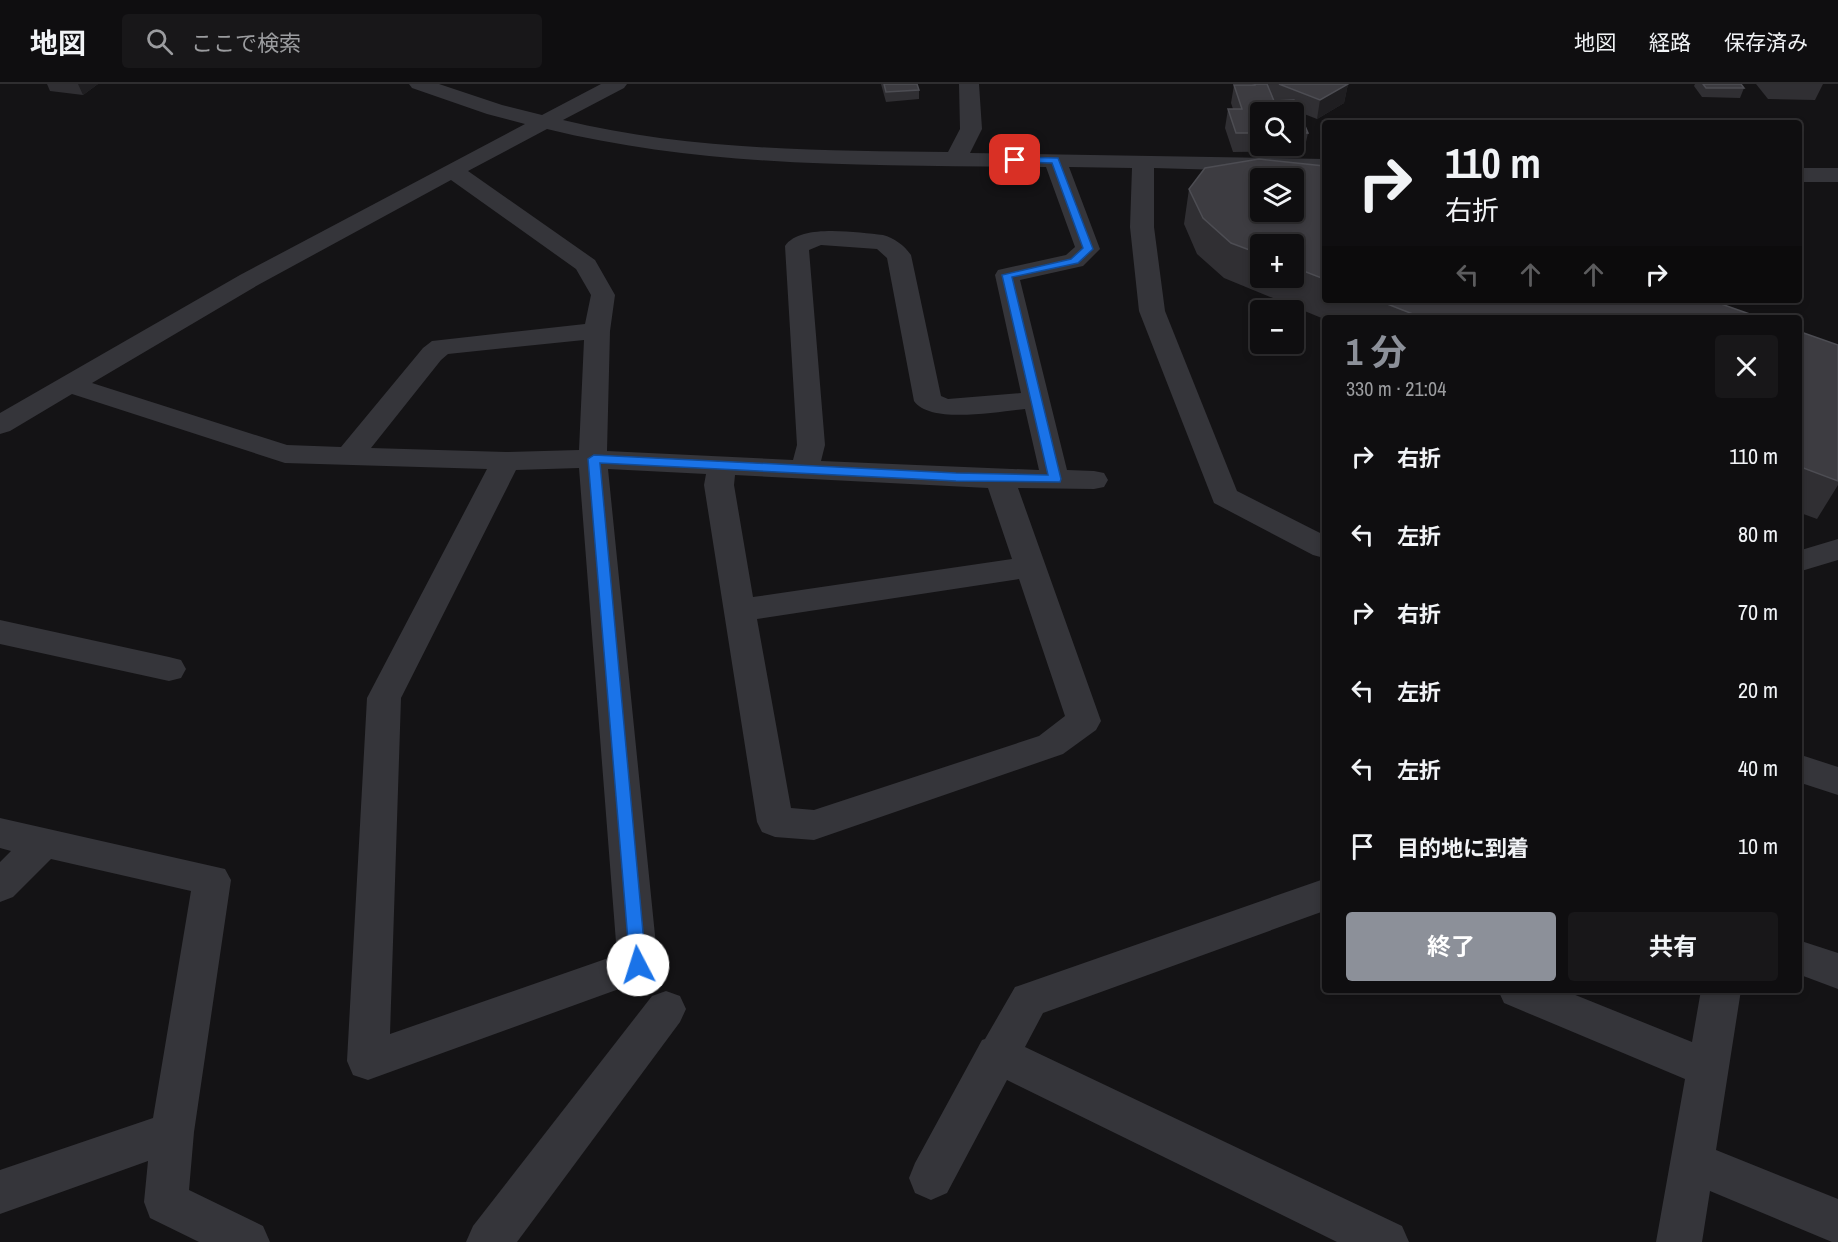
<!DOCTYPE html>
<html lang="ja">
<meta charset="utf-8">
<style>
:root{--surface:#0f0e10;--page:#181719;--text:#f1f3f6;--muted:#9b9c9f;--line:#2f2e30;--accent:#8c9099}
body{margin:0;font-family:"Archivo Narrow","Noto Sans JP",sans-serif;background:var(--page);color:var(--text);height:100vh;display:flex;flex-direction:column;font-size:22px;white-space:nowrap}
*{box-sizing:border-box;margin:0}
p{font-size:20px;color:var(--muted)}
.icon{flex:none;width:33px;height:33px;fill:none;stroke:currentColor;stroke-width:2;stroke-linecap:round;stroke-linejoin:round}
.map{position:relative;flex:1;overflow:hidden}
.details{position:absolute;left:1322px;top:231px;width:480px;height:678px;display:flex;flex-direction:column;background:var(--surface);border-radius:6px;box-shadow:0 3px 9px #0003,0 0 0 2px var(--line)}
.details>*{flex:none}
.top-card{position:absolute;left:1322px;top:36px;width:480px;height:183px;border-radius:6px;box-shadow:0 3px 9px #0003,0 0 0 2px var(--line);background:#0f0e10;color:var(--text);overflow:hidden}
.tools{position:absolute;left:1250px;top:18px;display:grid;gap:12px}
.tools a{display:grid;place-items:center;width:54px;height:54px;border-radius:6px;background:var(--surface);box-shadow:0 3px 9px #0003,0 0 0 2px var(--line);font-size:30px}
.pin{position:absolute;display:grid;place-items:center;width:51px;height:51px;color:#fff;margin:-26px;border-radius:12px;box-shadow:0 3px 9px #0006}
.me{position:absolute;width:66px;margin:-33px;rotate:355deg;stroke-linejoin:round;filter:drop-shadow(0 0 4px #0008)}
.turn{display:flex;align-items:center;gap:21px;height:126px;padding:0 24px;font-size:27px}
.turn .icon{width:78px;height:78px;stroke-width:2.5}
.turn b{display:block;font-size:42px;line-height:51px}
.lanes{display:flex;align-items:center;height:57px;padding:0 24px;background:#0003;justify-content:center;gap:30px;direction:ltr}
.lanes .off{opacity:.35}
.round{display:grid;place-items:center;flex:none;width:63px;height:63px;border-radius:6px;background:var(--page)}
.overview{display:flex;align-items:center;justify-content:space-between;height:102px;padding:0 24px}
h1{font-size:36px;font-weight:700;line-height:45px;color:var(--accent)}
.cta{display:flex;gap:12px;margin-top:auto;padding:12px 24px}
.cta a{flex:1;height:69px;border-radius:6px;background:var(--accent);color:#fff;font-size:24px;font-weight:700;line-height:69px;text-align:center}
.cta a+a{background:var(--page);color:var(--text)}
ul{padding:0;list-style:none}
li{display:flex;align-items:center;gap:18px;height:78px;padding:0 24px}
li div{flex:1}
li b{display:block;font-size:22px}
li em{font-style:normal}
header{display:flex;align-items:center;gap:36px;box-sizing:border-box;height:84px;padding:0 30px;background:var(--surface);border-bottom:2px solid var(--line)}
header strong{font-size:28px}
nav{display:flex;gap:33px;margin-inline-start:auto;font-size:21px}
.search{width:420px;height:54px;background:var(--page);display:flex;align-items:center;gap:15px;box-sizing:border-box;padding:0 21px;border-radius:6px;color:var(--muted);font-size:22px}
.map>svg:first-child{display:block}
</style>
<header>
<strong>地図</strong>
<div class="search"><svg class="icon" aria-label="search" viewBox="0 0 24 24"><circle cx="10" cy="10" r="6"/><path d="M15 15l6 6"/></svg>ここで検索</div>
<nav><a>地図</a><a>経路</a><a>保存済み</a></nav>
</header>
<div class="map">
<svg width="1838" height="1158" viewBox="0 0 1838 1158">
<rect width="100%" height="100%" fill="#141315"/>
<g fill="none" stroke-linecap="round" stroke-linejoin="round">
<!-- minor -->
<g fill="#35353a" fill-rule="evenodd">
<path d="M409 0H439L502 21 542 31 601 0H627L624 4 563 36C685 66 823 67 948 68L960 45 959 0H979L982 45 970 69 1324 75V89L1154 84V143L1165 227 1237 407 1324 451V474L1313 471 1214 419 1139 227 1130 143 1132 84 1069 83 1100 165 1083 182 1020 196 1067 386 1094 387 1104 389 1108 396 1104 403 1094 405 1018 404 1101 637 1096 646 1063 670 814 756 775 753 762 748 757 738 704 401 706 390 608 385 658 881 652 893 368 996 353 991 347 977 367 614 487 385 285 379 72 310 10 347 0 350V329L240 191 525 40 487 30 412 4ZM547 45C709 85 881 81 1046 83L1075 163 1066 171 998 186 995 191 1021 309 948 315 941 312 911 171C904 161 894 154 883 151 858 149 801 139 785 162L797 361 793 376 607 367 610 247 615 211 595 176 468 87ZM451 96 576 185 591 211 585 240 432 257 423 264 341 363 287 361 92 299 258 201ZM821 161 877 165 887 174 914 317C931 341 999 327 1025 325L1039 386 821 377 825 361 809 166ZM584 256 579 366 506 368 371 364 441 276 448 270ZM579 384 617 871 390 950 401 614 516 386ZM735 391 988 404 1012 475 753 513 734 401ZM1019 495 1065 632 1039 652 814 726 791 724 757 535Z"/>
<rect x="1798" y="84" width="40" height="14"/>
<path d="M1838 455V476L1798 488V467Z"/>
<path d="M0 536 169 573 181 576 186 585 181 594 169 597 0 560Z"/>
<path d="M1798 670 1838 683V711L1798 698Z"/>
<path d="M0 734 225 785 231 796 194 1048 189 1106 263 1142 270 1158H199L150 1134 144 1118 148 1077 0 1130V1086L153 1034 191 807 51 775 13 813 0 818V778L11 767 0 764Z"/>
<path d="M1324 795V827L1043 929 1025 963 1402 1142 1409 1158H1337L1007 996 947 1109 931 1116 915 1109 909 1094 915 1079 982 956 985 955 1015 903Z"/>
<path d="M1798 856 1838 869V905L1798 890Z"/>
<path d="M1498 906H1563L1692 958 1701 906H1741L1716 1066 1838 1115V1158H1832L1710 1107 1702 1158H1656L1685 995 1504 919Z"/>
<path d="M666 907 680 912 686 925 680 938 517 1158H466L473 1142 652 912Z"/>
</g>
</g>
<!-- wall -->
<g fill="#302f33" fill-rule="evenodd">
<path d="M47 0H98L83 11 50 7Z"/>
<path d="M881 0H917L919 6V15L886 18Z"/>
<path d="M1253 0H1348L1344 19 1317 35 1299 28 1308 49 1304 67 1233 68 1225 44 1228 25H1233L1231 19 1234 1H1252ZM1260 28H1293V62H1260Z"/>
<path d="M1695 0H1741L1744 4 1740 14 1702 13 1694 2Z"/>
<path d="M1756 0H1823L1815 16 1768 15Z"/>
<path d="M1324 82V216H1710L1761 234H1324V235L1224 194 1197 170 1184 140 1189 105ZM1260 160H1293V194H1260Z"/>
<path d="M1798 247 1838 261V401L1817 435 1798 428Z"/>
</g>
<!-- shaded-wall -->
<g fill="#1f1e21">
<path d="M78 0H98L83 11Z"/>
<path d="M1348 0 1344 19 1317 35 1320 16Z"/>
</g>
<!-- building -->
<g fill="#3d3c41" stroke="#4d4d53" stroke-width="1.5" fill-rule="evenodd">
<path d="M884 0H917L919 6 886 8Z"/>
<path d="M1255 0H1267L1274 17 1294 16 1308 49H1293V28H1260V49H1236L1228 25H1242L1234 1H1255Z"/>
<path d="M1279 0H1348L1320 16Z"/>
<path d="M1703 0H1741L1744 4H1706Z"/>
<path d="M1259 75 1324 82V195L1293 183V160H1260V170L1231 159 1203 134 1189 105 1205 84ZM1260 94H1293V128H1260Z"/>
<path d="M1377 216H1710L1761 234H1423Z"/>
<path d="M1798 247 1838 261V397L1798 382Z"/>
</g>
<!-- route -->
<path fill="#1a73e8" stroke="#114b97" stroke-width="1.5" d="M1015 73 1058 74 1093 165 1078 179 1012 193 1061 395 1060 398 956 397 600 379 646 881 644 886 638 889 632 886 630 881 588 375 594 371 956 389 1048 391 1002 191 1071 175 1083 164 1052 79 1012 78V74Z"/>
</svg>
<div class="tools">
<a><svg class="icon" aria-label="search" viewBox="0 0 24 24"><circle cx="10" cy="10" r="6"/><path d="M15 15l6 6"/></svg></a>
<a><svg class="icon" aria-label="layers" viewBox="0 0 24 24"><path d="M12 4l9 5-9 5-9-5zM3 14l9 5 9-5"/></svg></a>
<a>+</a>
<a>−</a>
</div>
<div class="pin" style="left:1015px;top:76px;background:#d93025"><svg class="icon" aria-label="arrive" viewBox="0 0 24 24"><path d="M6 21V4h12l-3 4 3 4H6"/></svg></div>
<svg class="me" style="left:638px;top:881px" viewBox="-20 -20 40 40"><circle r="19" fill="#fff"/><path d="M0-13L10 11 0 6-10 11z" fill="#1a73e8"/></svg>
<div class="top-card">
<div class="turn"><svg class="icon" aria-label="right" viewBox="0 0 24 24"><path d="M7 20v-9h11M14 6l5 5-5 5"/></svg><div><b>110 m</b>右折</div></div>
<div class="lanes"><svg class="icon off" aria-label="left" viewBox="0 0 24 24"><path d="M17 20v-9H6M10 6l-5 5 5 5"/></svg><svg class="icon off" aria-label="ahead" viewBox="0 0 24 24"><path d="M12 20V5M6 11l6-6 6 6"/></svg><svg class="icon off" aria-label="ahead" viewBox="0 0 24 24"><path d="M12 20V5M6 11l6-6 6 6"/></svg><svg class="icon" aria-label="right" viewBox="0 0 24 24"><path d="M7 20v-9h11M14 6l5 5-5 5"/></svg></div>
</div>
<section class="details">
<div class="overview"><div><h1>1 分</h1><p>330 m · 21:04</p></div><a class="round"><svg class="icon" aria-label="close" viewBox="0 0 24 24"><path d="M6 6l12 12M18 6L6 18"/></svg></a></div>
<ul>
<li><svg class="icon" aria-label="right" viewBox="0 0 24 24"><path d="M7 20v-9h11M14 6l5 5-5 5"/></svg><div><b>右折</b></div><em>110 m</em></li>
<li><svg class="icon" aria-label="left" viewBox="0 0 24 24"><path d="M17 20v-9H6M10 6l-5 5 5 5"/></svg><div><b>左折</b></div><em>80 m</em></li>
<li><svg class="icon" aria-label="right" viewBox="0 0 24 24"><path d="M7 20v-9h11M14 6l5 5-5 5"/></svg><div><b>右折</b></div><em>70 m</em></li>
<li><svg class="icon" aria-label="left" viewBox="0 0 24 24"><path d="M17 20v-9H6M10 6l-5 5 5 5"/></svg><div><b>左折</b></div><em>20 m</em></li>
<li><svg class="icon" aria-label="left" viewBox="0 0 24 24"><path d="M17 20v-9H6M10 6l-5 5 5 5"/></svg><div><b>左折</b></div><em>40 m</em></li>
<li><svg class="icon" aria-label="arrive" viewBox="0 0 24 24"><path d="M6 21V4h12l-3 4 3 4H6"/></svg><div><b>目的地に到着</b></div><em>10 m</em></li>
</ul>
<div class="cta"><a>終了</a><a>共有</a></div>
</section>
</div>
